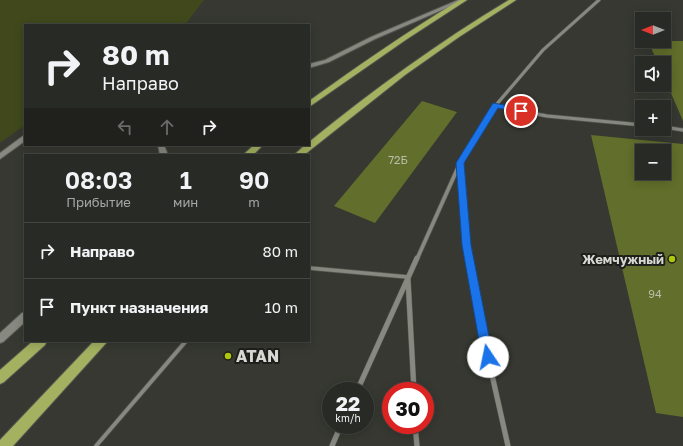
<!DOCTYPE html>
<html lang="ru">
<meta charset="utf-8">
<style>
:root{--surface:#282a25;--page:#343632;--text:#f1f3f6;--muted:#a5a7a7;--line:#444642}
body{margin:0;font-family:"Golos Text",sans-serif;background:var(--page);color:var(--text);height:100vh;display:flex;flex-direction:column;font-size:15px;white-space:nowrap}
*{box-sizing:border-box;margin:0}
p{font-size:13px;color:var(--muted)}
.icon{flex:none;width:22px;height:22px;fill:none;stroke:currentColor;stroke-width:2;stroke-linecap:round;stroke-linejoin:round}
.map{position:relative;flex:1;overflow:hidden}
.drawer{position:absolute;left:24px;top:154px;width:286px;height:188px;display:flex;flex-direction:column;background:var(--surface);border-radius:0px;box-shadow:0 2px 10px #0003,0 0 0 1px var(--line)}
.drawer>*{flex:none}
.hud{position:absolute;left:24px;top:24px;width:286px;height:122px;border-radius:0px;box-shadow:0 2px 10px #0003,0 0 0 1px var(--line);background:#282a25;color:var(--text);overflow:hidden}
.needle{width:26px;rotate:270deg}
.buttons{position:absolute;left:635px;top:12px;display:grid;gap:8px}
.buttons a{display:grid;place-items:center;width:36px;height:36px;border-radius:0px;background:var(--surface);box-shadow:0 2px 10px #0003,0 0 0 1px var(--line);font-size:20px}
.speed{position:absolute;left:322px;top:382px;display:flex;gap:8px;font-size:20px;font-weight:700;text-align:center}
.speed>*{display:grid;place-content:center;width:52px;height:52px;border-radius:50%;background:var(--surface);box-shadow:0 2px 10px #0003,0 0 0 1px var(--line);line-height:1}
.speed small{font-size:10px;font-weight:400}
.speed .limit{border:6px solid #d22;background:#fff;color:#111}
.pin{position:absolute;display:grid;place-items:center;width:34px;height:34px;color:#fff;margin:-17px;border:2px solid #fff;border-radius:50%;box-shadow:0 1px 4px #0007}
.me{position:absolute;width:44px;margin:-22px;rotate:349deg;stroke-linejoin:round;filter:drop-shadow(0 0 3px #0008)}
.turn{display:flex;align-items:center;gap:14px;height:84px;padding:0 12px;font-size:18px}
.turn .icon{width:52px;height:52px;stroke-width:2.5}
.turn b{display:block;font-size:28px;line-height:34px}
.lanes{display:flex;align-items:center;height:38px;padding:0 12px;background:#0003;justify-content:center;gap:20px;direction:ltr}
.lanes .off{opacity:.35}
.eta{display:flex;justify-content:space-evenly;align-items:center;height:68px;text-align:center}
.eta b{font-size:24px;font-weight:600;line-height:28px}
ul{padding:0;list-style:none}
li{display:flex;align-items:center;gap:12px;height:56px;padding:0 12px;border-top:1px solid var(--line)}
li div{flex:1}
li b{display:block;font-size:15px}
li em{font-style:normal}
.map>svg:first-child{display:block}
</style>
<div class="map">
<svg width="683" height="446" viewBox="0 0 683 446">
<rect width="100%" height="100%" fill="#363831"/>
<!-- green -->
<path fill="#40481c" d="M0 0H204L185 25H25V125L0 143Z"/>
<!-- building -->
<g fill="#626e2b" fill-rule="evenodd">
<path d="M648 41H683V121L664 77V63H658Z"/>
<path d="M422 101 457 112 375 223 334 206Z"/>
<path d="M591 135 683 144V417L656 413ZM642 151H664V173H642Z"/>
</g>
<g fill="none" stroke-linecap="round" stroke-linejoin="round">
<!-- lane-far2 casing -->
<g stroke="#555650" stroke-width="3">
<path id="lane-far2" d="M496 105 535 114"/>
</g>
<!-- lane-far1 casing -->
<g stroke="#555650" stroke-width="4.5">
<g id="lane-far1">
<path d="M531 113 547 116 642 125"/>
<path d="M664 127 683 130"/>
</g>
</g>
<!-- lane casing -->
<g stroke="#555650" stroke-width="5">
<g id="lane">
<path d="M309 268 408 277"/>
<path d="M96 446 186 341"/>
</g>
</g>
<!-- street-far2 casing -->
<g stroke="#555650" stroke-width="4">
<path id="street-far2" d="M491 114 496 105 543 50 599 0"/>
</g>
<!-- street-far1 casing -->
<g stroke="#555650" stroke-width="5">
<g id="street-far1">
<path d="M460 164 466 245 469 259"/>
<path d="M417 259 460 163 491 113"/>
</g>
</g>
<!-- street casing -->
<g stroke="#555650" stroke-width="6">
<g id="street">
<path d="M469 258 488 357 508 446"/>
<path d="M408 279 414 391"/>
<path d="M357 391 417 258"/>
<path d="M415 425 417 446"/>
<path d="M332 446 341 425"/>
</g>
</g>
<!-- secondary casing -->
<g stroke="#555650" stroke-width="2">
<g id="secondary">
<path d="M458 0H465L375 39 329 62 309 68V64L325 60 371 37Z"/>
<path d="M23 136H25V141L0 159V153Z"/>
<path d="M158 145H164L168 155H160Z"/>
<path d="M25 312V322L3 342 0 343V333L22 313Z"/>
</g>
</g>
<!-- primary casing -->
<g stroke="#555650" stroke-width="2">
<g id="primary">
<path d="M460 0H467L407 39 309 107V101C358 66 408 31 460 0Z"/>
<path d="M509 0H516L459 37 405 75 304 155H294L305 145H309V142C373 90 439 42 509 0Z"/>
<path d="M254 145H263L253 155H243Z"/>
<path d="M33 341H47L45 345 4 382 0 384V370Z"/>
<path d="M94 341H108L13 446H0V440Z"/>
</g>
</g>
<!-- lane-far2 -->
<use href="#lane-far2" stroke="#878980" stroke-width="2"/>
<!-- lane-far1 -->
<use href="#lane-far1" stroke="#878980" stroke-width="3"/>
<!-- lane -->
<use href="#lane" stroke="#878980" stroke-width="3.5"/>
<!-- street-far2 -->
<use href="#street-far2" stroke="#878980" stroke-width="3"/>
<!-- street-far1 -->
<use href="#street-far1" stroke="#878980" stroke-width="3.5"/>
<!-- street -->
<use href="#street" stroke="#878980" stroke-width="5"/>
<!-- secondary -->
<use href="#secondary" fill="#878980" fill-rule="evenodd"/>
<!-- primary -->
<use href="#primary" fill="#a3b160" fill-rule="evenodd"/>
</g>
<!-- route -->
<path fill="#1a73e8" stroke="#114b97" d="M493 103 521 108 525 111 521 113 498 108 464 163 471 245 493 357 492 361 488 362 484 361 482 357 462 245 456 163Z"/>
<!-- markers -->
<g fill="#aec60c" stroke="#1e1f1b" stroke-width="1.5">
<circle cx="672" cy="259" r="4"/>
<circle cx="228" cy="356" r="4"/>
</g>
<g text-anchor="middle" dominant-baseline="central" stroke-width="4" stroke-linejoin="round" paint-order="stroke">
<!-- number labels -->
<g font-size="11" fill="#babeaa">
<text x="398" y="159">72Б</text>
<text x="655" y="293">94</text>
</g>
<!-- poi labels -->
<g font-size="13" font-weight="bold" fill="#d7d8d4" stroke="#1e1f1b" text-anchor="end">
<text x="664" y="259">Жемчужный</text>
</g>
<!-- near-poi labels -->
<g font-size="16" font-weight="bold" fill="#d7d8d4" stroke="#1e1f1b" text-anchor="start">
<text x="236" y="356">ATAN</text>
</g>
</g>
</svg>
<div class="buttons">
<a><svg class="needle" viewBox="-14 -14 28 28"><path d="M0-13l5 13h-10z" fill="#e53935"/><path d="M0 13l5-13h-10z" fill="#a5a7a7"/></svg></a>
<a><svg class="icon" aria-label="sound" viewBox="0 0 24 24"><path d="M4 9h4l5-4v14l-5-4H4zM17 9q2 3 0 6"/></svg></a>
<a>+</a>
<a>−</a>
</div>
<div class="speed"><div>22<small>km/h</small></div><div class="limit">30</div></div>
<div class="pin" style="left:521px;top:111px;background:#d93025"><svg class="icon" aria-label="arrive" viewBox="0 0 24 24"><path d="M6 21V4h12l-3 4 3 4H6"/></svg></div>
<svg class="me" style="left:488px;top:357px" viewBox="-20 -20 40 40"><circle r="19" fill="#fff"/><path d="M0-13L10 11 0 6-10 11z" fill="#1a73e8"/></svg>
<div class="hud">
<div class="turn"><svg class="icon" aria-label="right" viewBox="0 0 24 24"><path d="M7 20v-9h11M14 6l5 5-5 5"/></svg><div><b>80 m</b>Направо</div></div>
<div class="lanes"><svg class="icon off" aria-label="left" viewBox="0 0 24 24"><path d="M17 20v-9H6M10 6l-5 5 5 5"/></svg><svg class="icon off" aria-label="ahead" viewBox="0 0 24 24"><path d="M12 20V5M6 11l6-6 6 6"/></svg><svg class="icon" aria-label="right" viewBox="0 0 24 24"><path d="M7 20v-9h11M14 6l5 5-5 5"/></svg></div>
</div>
<section class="drawer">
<div class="eta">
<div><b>08:03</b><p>Прибытие</p></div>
<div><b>1</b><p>мин</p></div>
<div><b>90</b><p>m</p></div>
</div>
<ul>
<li><svg class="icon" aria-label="right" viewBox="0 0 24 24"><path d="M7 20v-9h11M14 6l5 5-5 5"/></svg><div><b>Направо</b></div><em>80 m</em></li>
<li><svg class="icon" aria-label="arrive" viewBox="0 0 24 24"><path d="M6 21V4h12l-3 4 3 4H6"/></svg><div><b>Пункт назначения</b></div><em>10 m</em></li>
</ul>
</section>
</div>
